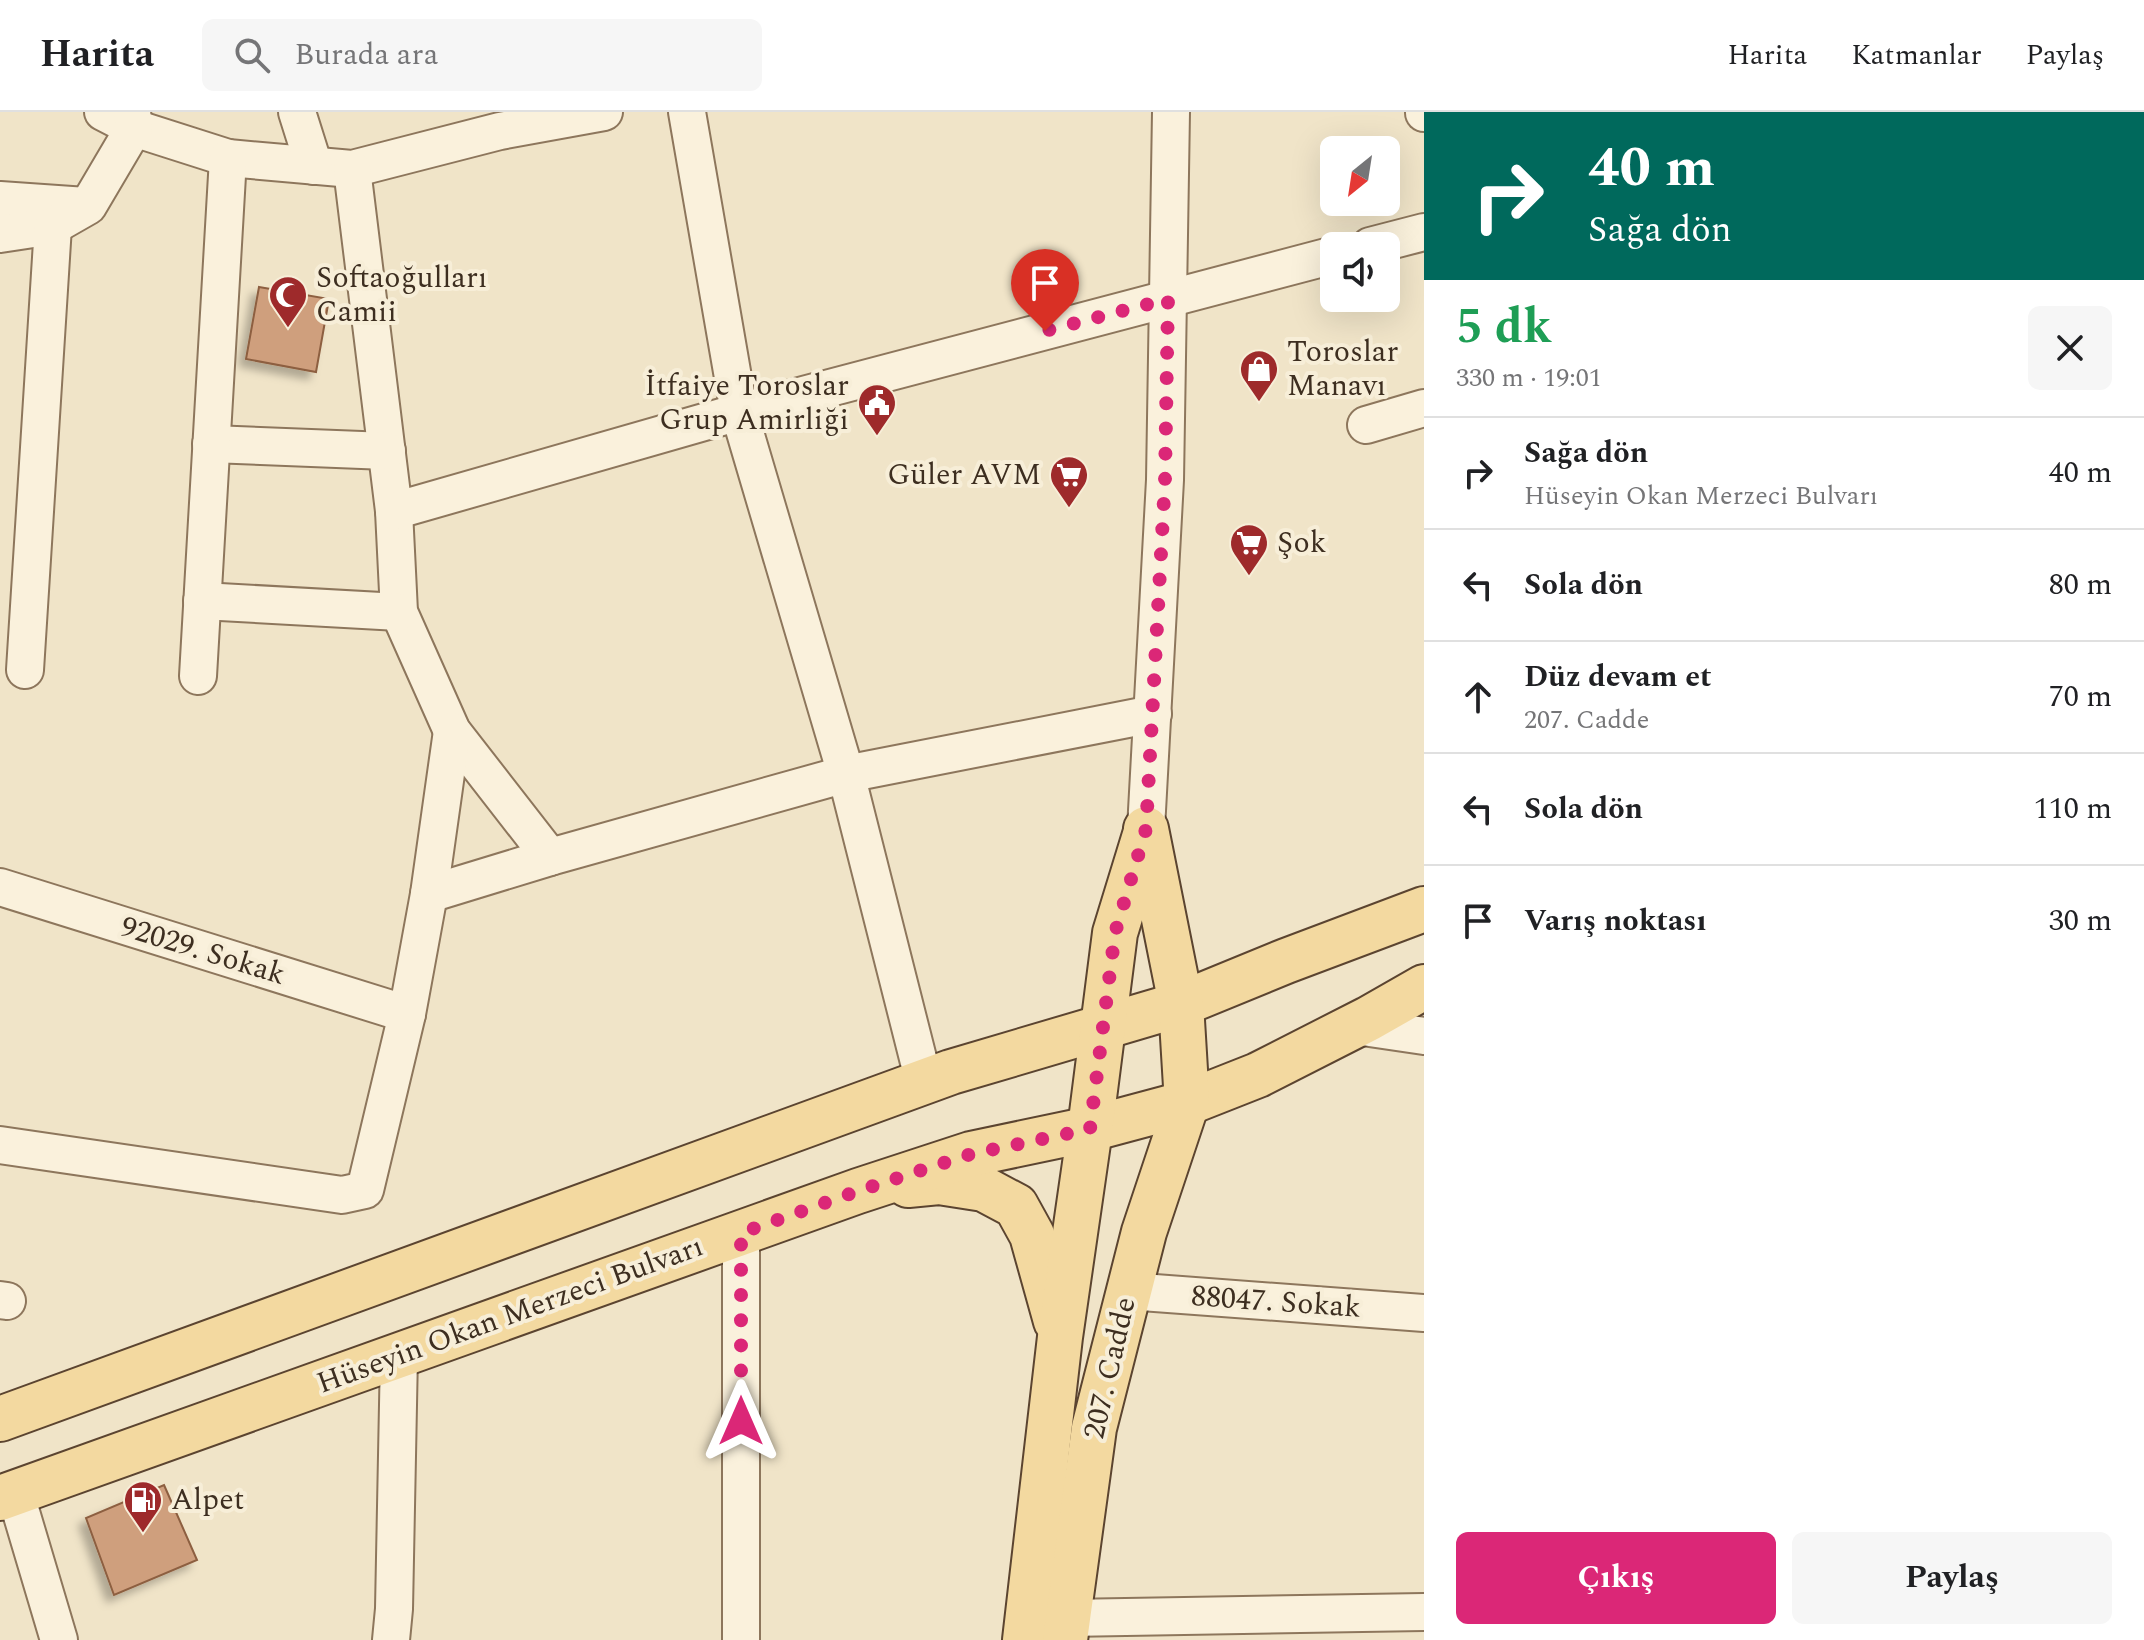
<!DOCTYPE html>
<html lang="tr">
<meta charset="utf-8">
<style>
:root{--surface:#fff;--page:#f6f6f6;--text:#202124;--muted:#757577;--line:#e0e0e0;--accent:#db2777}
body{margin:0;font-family:Spectral,serif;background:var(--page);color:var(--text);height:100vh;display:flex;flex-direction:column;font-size:30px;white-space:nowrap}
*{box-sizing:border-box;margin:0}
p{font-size:26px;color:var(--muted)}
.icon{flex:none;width:44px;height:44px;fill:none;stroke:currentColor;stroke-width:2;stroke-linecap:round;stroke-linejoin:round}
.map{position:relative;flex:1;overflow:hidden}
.sheet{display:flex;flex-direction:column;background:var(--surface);width:720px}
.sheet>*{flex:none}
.top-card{background:#00695c;color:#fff;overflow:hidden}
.needle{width:52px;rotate:210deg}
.tools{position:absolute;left:1320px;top:24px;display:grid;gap:16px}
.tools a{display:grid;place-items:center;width:80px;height:80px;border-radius:12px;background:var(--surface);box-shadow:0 8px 32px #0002;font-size:40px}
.pin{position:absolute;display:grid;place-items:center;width:68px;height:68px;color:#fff;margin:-82px -34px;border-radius:50% 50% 50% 0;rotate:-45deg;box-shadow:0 0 8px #0007}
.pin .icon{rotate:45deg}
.me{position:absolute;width:88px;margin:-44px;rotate:0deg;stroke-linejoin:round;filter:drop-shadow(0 0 6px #0008)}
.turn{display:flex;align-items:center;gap:28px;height:168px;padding:0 32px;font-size:36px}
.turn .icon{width:104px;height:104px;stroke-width:2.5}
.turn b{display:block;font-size:56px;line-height:68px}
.round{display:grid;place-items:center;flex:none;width:84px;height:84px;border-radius:12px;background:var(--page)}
.head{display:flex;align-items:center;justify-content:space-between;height:136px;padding:0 32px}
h1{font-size:48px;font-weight:700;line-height:60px;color:#1e9e55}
.cta{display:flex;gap:16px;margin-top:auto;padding:16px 32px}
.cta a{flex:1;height:92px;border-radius:12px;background:var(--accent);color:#fff;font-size:32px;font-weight:700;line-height:92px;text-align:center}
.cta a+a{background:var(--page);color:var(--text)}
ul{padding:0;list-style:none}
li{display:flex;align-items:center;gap:24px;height:112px;padding:0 32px;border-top:2px solid var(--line)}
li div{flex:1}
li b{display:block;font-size:30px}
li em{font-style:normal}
header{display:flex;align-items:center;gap:48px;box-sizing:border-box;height:112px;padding:0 40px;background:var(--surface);border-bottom:2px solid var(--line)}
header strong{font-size:38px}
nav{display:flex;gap:44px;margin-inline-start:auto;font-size:28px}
.search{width:560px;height:72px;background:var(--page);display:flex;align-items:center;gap:20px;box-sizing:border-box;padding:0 28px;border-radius:12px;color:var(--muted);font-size:30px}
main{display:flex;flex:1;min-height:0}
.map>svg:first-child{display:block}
</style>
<header>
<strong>Harita</strong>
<div class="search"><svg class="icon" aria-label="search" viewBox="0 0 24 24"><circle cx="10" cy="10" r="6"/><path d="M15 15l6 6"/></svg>Burada ara</div>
<nav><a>Harita</a><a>Katmanlar</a><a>Paylaş</a></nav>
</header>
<main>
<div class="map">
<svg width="1424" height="1528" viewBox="0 0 1424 1528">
<defs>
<filter id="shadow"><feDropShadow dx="-7" dy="7" stdDeviation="4" flood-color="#0004"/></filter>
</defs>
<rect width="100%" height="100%" fill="#f0e4c8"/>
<!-- building -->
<g fill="#cf9f7d" stroke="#8d5f41" stroke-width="2" filter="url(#shadow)">
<path d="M259 175 329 187 316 260 246 247Z"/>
<path d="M164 1373 197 1448 114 1483 86 1406Z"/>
</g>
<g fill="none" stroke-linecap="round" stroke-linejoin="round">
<!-- minor casing -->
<g stroke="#8d765c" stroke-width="40">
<g id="minor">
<path d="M103 0 134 16 228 46 352 57 500 19 604 0"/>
<path d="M297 0 314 54"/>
<path d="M687 0 739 300 846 662 924 970"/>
<path d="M1424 0V1"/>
<path d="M352 57 394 399 399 500 452 619 550 745"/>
<path d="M0 88 86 94"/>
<path d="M0 122 53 114 88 94 134 16 132 0"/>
<path d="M1370 134 1424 120"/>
<path d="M1366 313 1424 296"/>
<path d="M211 332 387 339"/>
<path d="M394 399 739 300 1334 143"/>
<path d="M202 489 399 500"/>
<path d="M25 558 53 114"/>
<path d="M198 564 228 46"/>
<path d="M1146 717 1165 368 1171 0"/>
<path d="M0 775 407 902"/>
<path d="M429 782 550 745 846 662 1153 602"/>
<path d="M1356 914 1424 924"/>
<path d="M0 1033 342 1083 365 1078 407 902 429 782 452 619"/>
<path d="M741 1121V1528"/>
<path d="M1128 1179 1424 1201"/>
<path d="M0 1188 7 1189"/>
<path d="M15 1380 59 1528"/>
<path d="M1067 1506 1424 1500"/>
<path d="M391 1528 394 1497 399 1242"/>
</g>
</g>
<!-- major casing -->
<g stroke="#5b4430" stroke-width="48">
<g id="major">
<path d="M908 1073 939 1070 984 1077 1016 1094 1032 1123 1056 1209"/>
<path d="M0 1307 951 960 1181 892 1286 849 1424 797"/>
<path d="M0 1386 858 1079 971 1042 1090 1017 1187 991 1258 963 1368 907 1424 875"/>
<path d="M1025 1528 1060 1225 1090 1017 1115 821 1145 723"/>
<path d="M1065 1528 1094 1316 1144 1120 1187 991 1181 892 1146 717"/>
</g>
</g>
<!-- minor -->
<use href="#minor" stroke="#faf1dc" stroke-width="36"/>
<!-- major -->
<use href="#major" stroke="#f3d9a0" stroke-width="44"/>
</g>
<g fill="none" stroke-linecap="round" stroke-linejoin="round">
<!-- route -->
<path stroke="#db2777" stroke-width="14" stroke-dasharray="0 25.2" d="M741 1309V1121L858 1079 971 1042 1090 1017 1115 821 1146 717 1165 368 1168 187 1045 219"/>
</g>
<!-- icons -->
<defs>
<g id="mosque-pin" transform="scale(2)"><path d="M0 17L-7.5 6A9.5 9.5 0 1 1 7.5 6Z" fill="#9e2a2b" stroke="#f7eed8"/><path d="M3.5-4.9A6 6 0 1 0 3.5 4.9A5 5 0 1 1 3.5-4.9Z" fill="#fff"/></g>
<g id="shop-pin" transform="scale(2)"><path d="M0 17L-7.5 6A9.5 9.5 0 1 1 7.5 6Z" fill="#9e2a2b" stroke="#f7eed8"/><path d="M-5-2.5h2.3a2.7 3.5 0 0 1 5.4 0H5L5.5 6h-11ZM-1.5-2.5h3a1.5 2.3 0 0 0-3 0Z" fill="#fff"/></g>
<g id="civic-pin" transform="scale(2)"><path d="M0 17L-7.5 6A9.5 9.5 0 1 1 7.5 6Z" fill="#9e2a2b" stroke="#f7eed8"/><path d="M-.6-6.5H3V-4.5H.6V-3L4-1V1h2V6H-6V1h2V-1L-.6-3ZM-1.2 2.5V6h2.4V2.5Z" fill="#fff"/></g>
<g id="supermarket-pin" transform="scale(2)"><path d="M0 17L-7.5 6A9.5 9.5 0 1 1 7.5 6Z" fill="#9e2a2b" stroke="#f7eed8"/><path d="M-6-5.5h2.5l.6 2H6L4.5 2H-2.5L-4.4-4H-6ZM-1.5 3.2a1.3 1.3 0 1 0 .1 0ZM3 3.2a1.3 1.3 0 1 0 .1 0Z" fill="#fff"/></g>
<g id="fuel-pin" transform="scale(2)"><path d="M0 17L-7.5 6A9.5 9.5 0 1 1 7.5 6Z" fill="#9e2a2b" stroke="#f7eed8"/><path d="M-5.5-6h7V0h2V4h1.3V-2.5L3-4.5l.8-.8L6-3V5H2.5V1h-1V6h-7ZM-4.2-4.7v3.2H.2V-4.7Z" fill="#fff"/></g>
</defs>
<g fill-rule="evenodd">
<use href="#mosque-pin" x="288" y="183"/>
<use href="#shop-pin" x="1259" y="257"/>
<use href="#civic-pin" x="877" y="291"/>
<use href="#supermarket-pin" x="1069" y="363"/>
<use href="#supermarket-pin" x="1249" y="431"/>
<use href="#fuel-pin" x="143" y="1388"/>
</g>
<g text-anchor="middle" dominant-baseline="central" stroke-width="8" stroke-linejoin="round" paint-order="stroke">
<!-- poi labels -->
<g font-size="30" fill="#3d2e20" stroke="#f7eed8" text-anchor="start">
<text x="316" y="166">Softaoğulları<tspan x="316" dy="34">Camii</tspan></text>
<text x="1287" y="240">Toroslar<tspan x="1287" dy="34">Manavı</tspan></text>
<text x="849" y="274" text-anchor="end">İtfaiye Toroslar<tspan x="849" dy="34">Grup Amirliği</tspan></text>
<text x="1041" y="363" text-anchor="end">Güler AVM</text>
<text x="1277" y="431">Şok</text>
<text x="171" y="1388">Alpet</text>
</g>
<!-- street labels -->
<g font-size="30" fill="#3d2e20" stroke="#f7eed8">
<text transform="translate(203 839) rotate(17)">92029. Sokak</text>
<text transform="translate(1276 1190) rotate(4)">88047. Sokak</text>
<text transform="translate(510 1203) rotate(-20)">Hüseyin Okan Merzeci Bulvarı</text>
<text transform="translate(1110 1256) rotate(-77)">207. Cadde</text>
</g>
</g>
</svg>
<div class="tools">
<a><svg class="needle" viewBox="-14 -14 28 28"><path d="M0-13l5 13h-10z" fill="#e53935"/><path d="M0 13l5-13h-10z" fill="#757577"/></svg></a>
<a><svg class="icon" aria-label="sound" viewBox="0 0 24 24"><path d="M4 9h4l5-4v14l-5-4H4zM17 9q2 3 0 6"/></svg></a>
</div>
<div class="pin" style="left:1045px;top:219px;background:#d93025"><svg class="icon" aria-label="arrive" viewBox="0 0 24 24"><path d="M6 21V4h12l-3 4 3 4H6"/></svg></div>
<svg class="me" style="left:741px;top:1309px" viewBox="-20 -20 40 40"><path d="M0-17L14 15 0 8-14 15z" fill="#db2777" stroke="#fff" stroke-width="4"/></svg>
</div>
<section class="sheet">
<div class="top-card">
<div class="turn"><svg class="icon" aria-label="right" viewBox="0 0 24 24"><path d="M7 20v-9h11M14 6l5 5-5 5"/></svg><div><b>40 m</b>Sağa dön</div></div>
</div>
<div class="head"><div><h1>5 dk</h1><p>330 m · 19:01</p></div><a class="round"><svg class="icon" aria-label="close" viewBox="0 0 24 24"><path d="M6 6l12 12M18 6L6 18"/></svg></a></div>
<ul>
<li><svg class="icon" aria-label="right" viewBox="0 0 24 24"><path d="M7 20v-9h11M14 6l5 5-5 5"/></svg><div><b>Sağa dön</b><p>Hüseyin Okan Merzeci Bulvarı</p></div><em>40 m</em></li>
<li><svg class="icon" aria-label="left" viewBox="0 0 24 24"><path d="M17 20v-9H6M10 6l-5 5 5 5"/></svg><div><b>Sola dön</b></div><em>80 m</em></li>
<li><svg class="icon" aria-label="ahead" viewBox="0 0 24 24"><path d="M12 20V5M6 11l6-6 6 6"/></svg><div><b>Düz devam et</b><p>207. Cadde</p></div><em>70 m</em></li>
<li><svg class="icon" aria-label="left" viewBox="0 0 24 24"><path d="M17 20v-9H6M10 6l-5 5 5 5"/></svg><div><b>Sola dön</b></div><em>110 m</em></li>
<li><svg class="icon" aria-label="arrive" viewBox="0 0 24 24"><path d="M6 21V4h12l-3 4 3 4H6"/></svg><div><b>Varış noktası</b></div><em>30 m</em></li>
</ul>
<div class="cta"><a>Çıkış</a><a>Paylaş</a></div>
</section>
</main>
